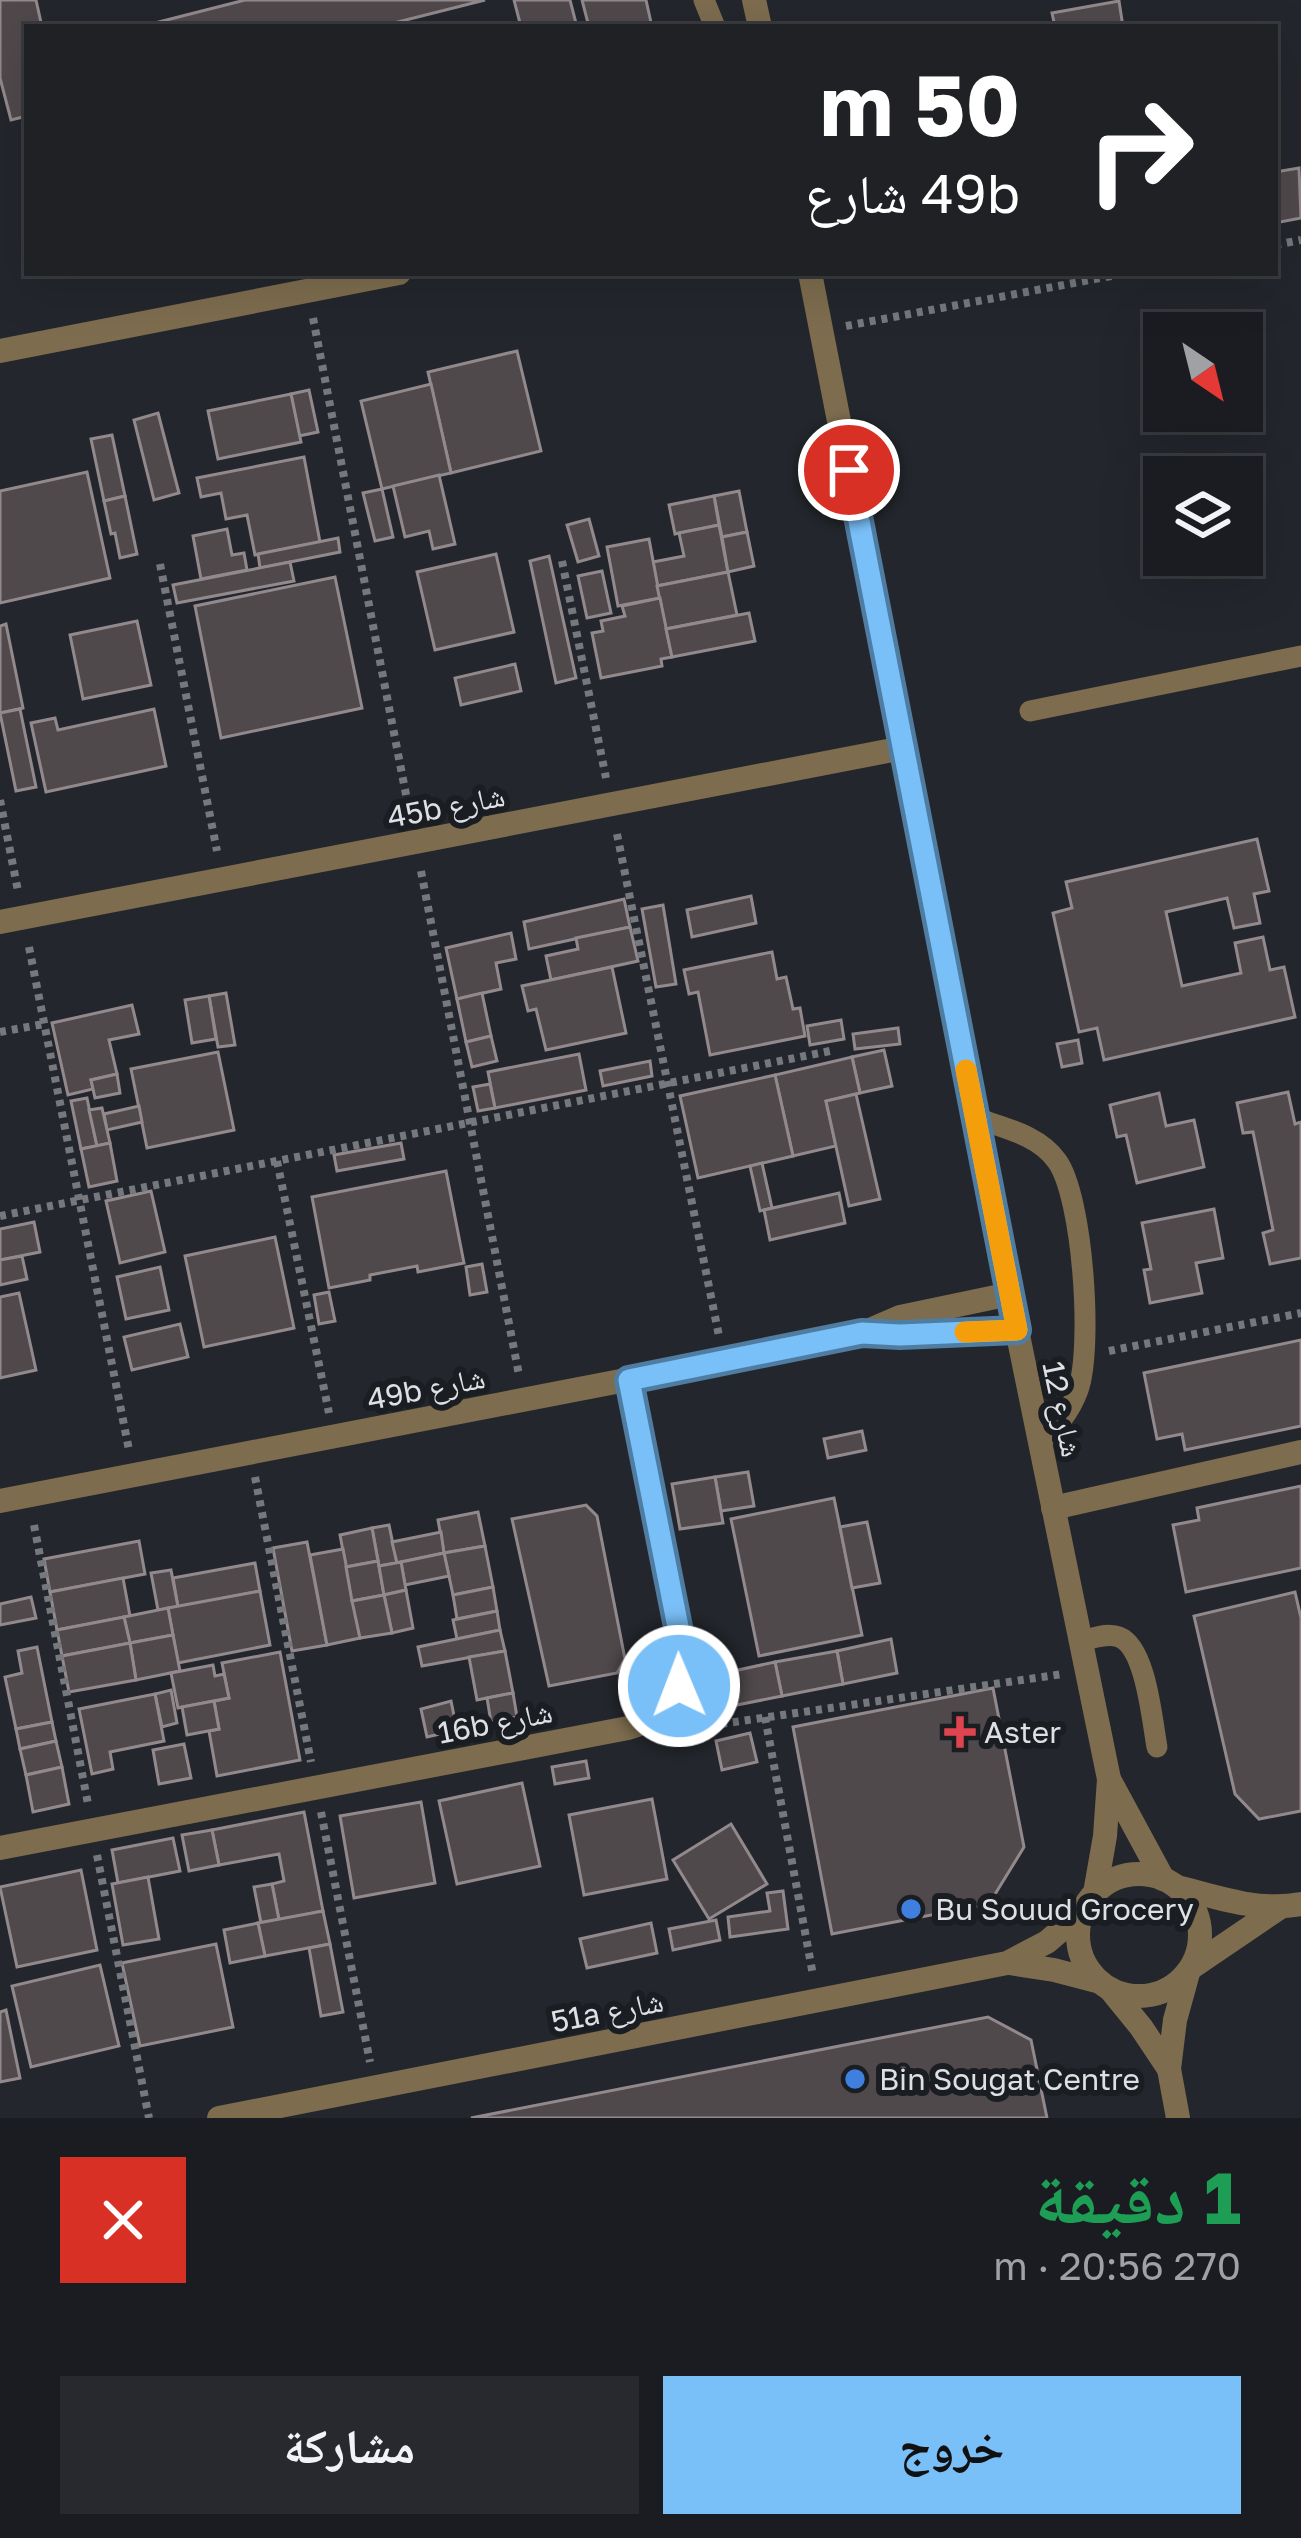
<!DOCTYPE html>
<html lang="ar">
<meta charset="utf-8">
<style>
:root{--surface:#1a1c21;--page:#27292e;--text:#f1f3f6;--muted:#9fa1a5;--line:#383a3f;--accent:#79bff8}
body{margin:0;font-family:"Golos Text","Noto Naskh Arabic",sans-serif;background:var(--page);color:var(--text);direction:rtl;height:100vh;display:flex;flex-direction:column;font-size:45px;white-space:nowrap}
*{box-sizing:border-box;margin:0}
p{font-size:39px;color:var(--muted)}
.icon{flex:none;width:66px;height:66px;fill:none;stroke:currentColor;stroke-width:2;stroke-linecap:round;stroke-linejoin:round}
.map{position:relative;height:2118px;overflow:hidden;direction:ltr}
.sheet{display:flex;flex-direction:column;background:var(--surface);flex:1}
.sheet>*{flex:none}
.banner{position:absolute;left:24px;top:24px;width:1254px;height:252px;border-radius:0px;box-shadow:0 12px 48px #0002,0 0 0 3px var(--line);direction:rtl;background:#202124;color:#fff;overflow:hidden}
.needle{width:78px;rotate:145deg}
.fabs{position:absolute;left:1143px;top:312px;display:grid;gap:24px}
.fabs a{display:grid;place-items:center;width:120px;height:120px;border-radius:0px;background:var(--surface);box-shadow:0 12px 48px #0002,0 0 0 3px var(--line);font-size:60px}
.pin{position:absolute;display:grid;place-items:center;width:102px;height:102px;color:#fff;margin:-51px;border:6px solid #fff;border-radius:50%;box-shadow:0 3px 12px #0007}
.me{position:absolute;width:132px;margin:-66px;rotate:359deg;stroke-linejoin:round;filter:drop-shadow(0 0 9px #0008)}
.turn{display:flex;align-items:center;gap:42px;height:252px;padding:0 60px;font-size:54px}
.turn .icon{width:156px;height:156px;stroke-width:2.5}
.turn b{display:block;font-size:84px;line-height:102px}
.round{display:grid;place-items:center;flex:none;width:126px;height:126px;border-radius:0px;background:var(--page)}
.summary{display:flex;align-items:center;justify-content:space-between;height:204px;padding:0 60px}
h1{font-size:72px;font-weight:700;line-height:90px;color:#1e9e55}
.primary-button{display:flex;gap:24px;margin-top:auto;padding:24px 60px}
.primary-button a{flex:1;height:138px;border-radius:0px;background:var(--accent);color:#111;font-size:48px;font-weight:700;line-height:138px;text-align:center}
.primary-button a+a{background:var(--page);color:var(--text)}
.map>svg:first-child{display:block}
</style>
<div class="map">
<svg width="1301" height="2118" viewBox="0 0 1301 2118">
<rect width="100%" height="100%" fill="#23262c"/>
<!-- building -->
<g fill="#50494c" stroke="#92898d" stroke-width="3">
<path d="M0 0H36L42 27H27V116L11 120 0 78Z"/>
<path d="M245 0H485L378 27H139Z"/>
<path d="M514 0H570L577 27H521Z"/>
<path d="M582 0H646L652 27H589Z"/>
<path d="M1119 1 1123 27H1055L1052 13Z"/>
<path d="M1299 168 1301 218 1275 223V172Z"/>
<path d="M517 351 541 451 451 473 428 372Z"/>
<path d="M431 384 451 473 382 489 361 401Z"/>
<path d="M309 390 318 432 299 436 291 394Z"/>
<path d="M291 394 301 442 218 459 208 411Z"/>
<path d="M158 413 179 493 154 500 134 420Z"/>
<path d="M112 435 125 496 104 501 91 439Z"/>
<path d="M304 457 320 542 255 555 247 515 226 519 221 493 201 497 197 478Z"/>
<path d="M87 472 110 578 0 603V491Z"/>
<path d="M439 475 455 544 433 549 429 531 405 537 393 486Z"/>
<path d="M382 489 393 537 375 541 363 493Z"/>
<path d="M739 491 747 532 722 537 714 496Z"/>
<path d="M125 496 137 554 120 558 115 533 111 534 104 501Z"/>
<path d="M714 496 719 525 675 534 669 505Z"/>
<path d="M589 519 599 556 578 562 567 525Z"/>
<path d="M719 525 728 572 657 586 653 562 684 556 679 533Z"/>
<path d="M227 529 232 555 244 553 247 570 201 579 193 536Z"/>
<path d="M747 532 754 566 728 572 722 537Z"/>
<path d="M338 538 340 552 260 568 258 554Z"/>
<path d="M649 539 660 598 618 606 607 547Z"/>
<path d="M496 554 514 632 435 650 417 572Z"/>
<path d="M549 556 576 678 556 683 530 561Z"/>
<path d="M290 562 294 581 177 603 173 585Z"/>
<path d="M602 571 611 613 587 618 578 576Z"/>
<path d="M728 572 737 615 666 629 657 586Z"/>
<path d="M335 577 362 708 221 738 195 606Z"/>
<path d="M660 598 672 657 661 659 662 666 601 678 592 633 603 631 601 621 625 616 622 606Z"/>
<path d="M749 613 755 641 672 657 666 629Z"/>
<path d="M137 621 151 685 83 699 70 635Z"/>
<path d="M6 624 23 708 0 713V626Z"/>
<path d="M515 664 521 691 461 705 455 678Z"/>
<path d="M20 709 36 787 16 791 0 713Z"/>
<path d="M154 709 166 766 46 792 31 723 55 718 58 730Z"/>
<path d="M1257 839 1269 891 1254 894 1260 923 1234 928 1227 898 1166 912 1182 986 1241 973 1235 943 1263 937 1270 970 1284 967 1295 1017 1104 1060 1097 1028 1079 1032 1053 913 1072 908 1066 882Z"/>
<path d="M751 896 756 923 692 937 687 910Z"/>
<path d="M624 899 630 927 529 949 524 922Z"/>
<path d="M663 905 676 984 656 987 642 909Z"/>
<path d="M630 927 638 961 551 980 546 956 578 949 576 938Z"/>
<path d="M511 933 516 959 496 963 501 989 457 999 446 948Z"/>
<path d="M772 952 777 979 786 977 793 1009 800 1008 805 1036 710 1055 698 992 689 994 684 970Z"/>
<path d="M612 967 626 1033 546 1050 536 1009 528 1011 522 986Z"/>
<path d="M226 993 235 1045 218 1047 209 996Z"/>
<path d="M482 993 491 1036 466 1042 457 999Z"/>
<path d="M209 996 216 1039 192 1043 185 1000Z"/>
<path d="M132 1005 139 1034 109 1040 117 1074 91 1080 93 1089 68 1095 52 1023Z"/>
<path d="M841 1020 844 1039 810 1045 807 1026Z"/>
<path d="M898 1028 900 1044 855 1049 853 1034Z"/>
<path d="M491 1036 497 1061 472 1067 466 1042Z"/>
<path d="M1078 1040 1082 1063 1062 1067 1057 1044Z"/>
<path d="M884 1050 892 1086 860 1093 852 1057Z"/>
<path d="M218 1052 234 1130 147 1148 131 1069Z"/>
<path d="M579 1054 586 1090 495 1108 488 1072Z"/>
<path d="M852 1057 860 1093 826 1101 836 1146 793 1156 775 1075Z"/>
<path d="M650 1061 652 1076 603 1086 600 1071Z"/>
<path d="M117 1074 120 1093 95 1098 91 1080Z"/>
<path d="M775 1075 793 1156 698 1178 680 1096Z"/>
<path d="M490 1084 495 1108 478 1111 473 1087Z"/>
<path d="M1288 1092 1295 1124 1301 1122V1258L1270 1264 1263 1233 1273 1230 1253 1132 1243 1133 1237 1103Z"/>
<path d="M1159 1093 1166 1126 1194 1120 1204 1167 1137 1183 1126 1135 1117 1137 1110 1105Z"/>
<path d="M856 1094 880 1199 849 1206 826 1101Z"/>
<path d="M87 1098 97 1146 81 1149 71 1101Z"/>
<path d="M139 1106 142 1122 107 1130 104 1114Z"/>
<path d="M102 1108 110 1143 97 1146 89 1110Z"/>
<path d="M110 1143 117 1181 89 1187 81 1149Z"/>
<path d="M401 1143 404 1159 337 1171 334 1155Z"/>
<path d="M762 1163 772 1208 760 1211 750 1166Z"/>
<path d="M446 1171 464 1263 418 1272 417 1266 370 1275V1280L329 1288 312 1197Z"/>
<path d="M151 1191 165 1252 120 1263 106 1201Z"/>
<path d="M839 1193 845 1223 770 1240 764 1210Z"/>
<path d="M1214 1209 1223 1258 1196 1263 1202 1293 1150 1303 1144 1270 1151 1269 1142 1223Z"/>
<path d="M34 1222 40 1252 0 1260V1229Z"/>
<path d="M275 1237 294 1328 204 1347 185 1256Z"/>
<path d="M22 1256 27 1279 0 1285V1260Z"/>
<path d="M482 1264 487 1292 470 1295 466 1267Z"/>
<path d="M160 1267 169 1310 126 1319 117 1277Z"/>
<path d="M329 1292 335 1321 319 1324 314 1295Z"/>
<path d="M19 1293 36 1370 0 1378V1297Z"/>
<path d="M180 1324 188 1357 132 1370 124 1337Z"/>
<path d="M1301 1340V1426L1185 1450 1182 1434 1157 1439 1144 1373Z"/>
<path d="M862 1431 866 1450 828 1458 824 1439Z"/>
<path d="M748 1472 754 1506 721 1511 715 1477Z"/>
<path d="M715 1477 723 1523 680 1529 672 1484Z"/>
<path d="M1301 1486V1568L1186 1592 1173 1525 1199 1520 1197 1508Z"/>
<path d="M834 1498 862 1635 759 1656 731 1519Z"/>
<path d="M586 1505 597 1516 625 1659 617 1673 549 1686 512 1519Z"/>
<path d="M478 1512 485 1546 444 1553 438 1520Z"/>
<path d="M867 1522 880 1583 852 1588 840 1527Z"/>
<path d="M389 1525 397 1563 379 1566 372 1528Z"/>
<path d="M372 1528 378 1561 346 1567 340 1535Z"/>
<path d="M441 1532 444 1553 397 1563 392 1542Z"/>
<path d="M139 1541 145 1574 50 1592 44 1559Z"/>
<path d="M307 1542 327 1645 292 1651 273 1548Z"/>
<path d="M485 1546 493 1587 453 1595 444 1553Z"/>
<path d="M343 1549 360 1638 327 1645 310 1555Z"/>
<path d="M444 1553 449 1576 405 1585 401 1562Z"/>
<path d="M378 1561 384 1595 352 1601 346 1567Z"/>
<path d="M401 1562 406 1590 384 1595 379 1566Z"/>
<path d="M255 1563 260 1591 178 1607 173 1578Z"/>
<path d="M171 1570 178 1607 158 1610 151 1573Z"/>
<path d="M123 1578 130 1616 57 1630 50 1592Z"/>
<path d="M493 1587 497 1611 457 1619 453 1595Z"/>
<path d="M406 1590 413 1628 392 1633 384 1595Z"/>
<path d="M260 1591 270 1645 178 1663 168 1608Z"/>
<path d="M1295 1592 1301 1618V1811L1259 1819 1235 1794 1194 1616Z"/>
<path d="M384 1595 392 1633 360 1638 352 1601Z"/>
<path d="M31 1597 36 1618 0 1625V1604Z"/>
<path d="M168 1608 173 1635 130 1643 124 1617Z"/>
<path d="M497 1611 500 1630 457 1639 453 1620Z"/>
<path d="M124 1617 130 1643 62 1656 57 1630Z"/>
<path d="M500 1630 505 1651 422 1666 418 1647Z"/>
<path d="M173 1635 180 1671 136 1680 130 1643Z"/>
<path d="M891 1639 897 1673 843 1684 837 1651Z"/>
<path d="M130 1643 136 1680 69 1692 62 1656Z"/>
<path d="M37 1647 52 1722 16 1729 5 1677 22 1673 18 1651Z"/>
<path d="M505 1651 513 1693 477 1700 469 1657Z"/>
<path d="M837 1651 843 1684 782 1696 775 1662Z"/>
<path d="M280 1652 300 1760 217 1776 209 1731 219 1729 214 1701 229 1698 222 1663Z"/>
<path d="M775 1662 782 1696 712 1710 706 1677Z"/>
<path d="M213 1665 215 1676 224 1674 229 1698 178 1708 171 1673Z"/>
<path d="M993 1688 1024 1847 989 1904 832 1934 793 1727Z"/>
<path d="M171 1690 177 1723 162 1727 155 1694Z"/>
<path d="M513 1693 517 1717 491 1722 487 1698Z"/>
<path d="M155 1694 164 1741 110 1752 113 1769 92 1774 79 1709Z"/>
<path d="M214 1701 219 1729 187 1735 182 1707Z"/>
<path d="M451 1701 457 1730 427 1737 421 1709Z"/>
<path d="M52 1722 56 1741 20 1749 16 1729Z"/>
<path d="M750 1733 757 1762 722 1770 716 1741Z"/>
<path d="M56 1741 62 1767 26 1775 20 1749Z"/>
<path d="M184 1744 191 1778 159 1784 153 1750Z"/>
<path d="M586 1761 589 1778 555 1784 552 1767Z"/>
<path d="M62 1767 69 1804 33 1812 26 1775Z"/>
<path d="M522 1783 540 1866 457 1884 439 1801Z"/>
<path d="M652 1799 667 1879 584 1895 569 1815Z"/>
<path d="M421 1802 435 1883 354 1898 340 1816Z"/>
<path d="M304 1812 323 1911 279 1920 272 1884 284 1881 279 1854 219 1865 212 1830Z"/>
<path d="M731 1824 767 1884 709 1919 673 1860Z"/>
<path d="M212 1830 219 1865 189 1871 182 1835Z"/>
<path d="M173 1838 180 1871 118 1883 112 1850Z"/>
<path d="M81 1870 97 1950 17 1967 0 1887Z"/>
<path d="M148 1877 159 1939 123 1945 112 1884Z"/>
<path d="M272 1884 279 1920 261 1923 254 1887Z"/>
<path d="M783 1891 788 1929 730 1937 728 1917 770 1911 767 1893Z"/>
<path d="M323 1911 330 1944 265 1956 258 1923Z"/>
<path d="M716 1920 720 1940 673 1950 669 1929Z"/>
<path d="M258 1923 265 1956 230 1963 224 1930Z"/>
<path d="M651 1923 657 1953 587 1968 580 1939Z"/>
<path d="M216 1944 233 2027 140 2046 122 1963Z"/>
<path d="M330 1944 343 2012 321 2016 309 1948Z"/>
<path d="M100 1965 119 2046 31 2067 12 1986Z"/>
<path d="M6 2010 20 2078 0 2082V2012Z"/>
<path d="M988 2017 1031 2040 1047 2118H471Z"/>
</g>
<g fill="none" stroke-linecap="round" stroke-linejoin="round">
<!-- path -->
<g stroke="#75787d" stroke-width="8" stroke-dasharray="6 6" stroke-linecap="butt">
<path d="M1275 245 1301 240"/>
<path d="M313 318 410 815"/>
<path d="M846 326 1127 273"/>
<path d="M562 561 606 778"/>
<path d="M160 564 217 851"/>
<path d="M0 800 18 891"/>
<path d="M617 834 719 1336"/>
<path d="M421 871 519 1375"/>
<path d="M29 947 129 1450"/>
<path d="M0 1032 44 1024"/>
<path d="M277 1161 329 1413"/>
<path d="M0 1216 835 1050"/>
<path d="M1109 1351 1301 1313"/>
<path d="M255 1477 311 1762"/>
<path d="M34 1525 88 1804"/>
<path d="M765 1717 813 1975"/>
<path d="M685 1725H714L1063 1674"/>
<path d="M321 1812 370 2062"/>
<path d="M97 1855 149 2118"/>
</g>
<!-- service -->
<g stroke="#7d6c4e" stroke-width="21">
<path d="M704 0 715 27"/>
<path d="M1030 711 1301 656"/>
<path d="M976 1118C1004 1128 1039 1135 1057 1161 1083 1197 1093 1348 1078 1390 1070 1412 1057 1427 1040 1442"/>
<path d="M1080 1641C1092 1639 1107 1632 1119 1637 1146 1647 1152 1720 1157 1747"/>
</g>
<!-- minor -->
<g stroke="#7d6c4e" stroke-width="24">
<path d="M754 0 760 27"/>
<path d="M810 273 1017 1330 1109 1779 1105 1836 1095 1893"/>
<path d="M0 351 399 273"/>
<path d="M0 922 903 748"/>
<path d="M871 1334 1017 1330"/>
<path d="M0 1501 724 1361 863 1333 900 1317 1010 1294"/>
<path d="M1053 1508 1301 1452"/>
<path d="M1110 1781 1163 1879"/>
<path d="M0 1848 628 1728C661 1719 676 1699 683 1666L629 1380"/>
<circle cx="1139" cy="1935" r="61"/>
<path d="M1178 1887C1218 1898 1260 1912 1301 1904"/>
<path d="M1009 1963 1054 1970 1100 1982"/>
<path d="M1192 1967 1279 1908"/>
<path d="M1110 1989 1141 2027 1169 2069"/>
<path d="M219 2118 1007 1963 1047 1942 1082 1912"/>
<path d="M1178 2118 1169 2069 1175 2020 1188 1973"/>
</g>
</g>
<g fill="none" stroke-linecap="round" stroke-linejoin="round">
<!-- route casing -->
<g stroke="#4f7ca1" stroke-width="30">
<path id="route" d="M679 1686 683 1666 682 1647 629 1380 862 1333 900 1335 1017 1330 849 470"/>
</g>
<!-- route -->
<use href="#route" stroke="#79bff8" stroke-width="21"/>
<!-- slow -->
<path stroke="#f59e0b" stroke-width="21" d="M965 1332 1017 1330 966 1070"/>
</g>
<!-- markers -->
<path fill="#e0444e" stroke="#1a1d22" stroke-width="4.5" d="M954 1714h12v12h12v12h-12v12h-12v-12h-12v-12h12z"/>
<g fill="#3f7fe0" stroke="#1a1d22" stroke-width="4.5">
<circle cx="911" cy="1909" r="12"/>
<circle cx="855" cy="2079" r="12"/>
</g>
<g text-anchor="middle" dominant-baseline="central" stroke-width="12" stroke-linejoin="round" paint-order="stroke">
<!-- street labels -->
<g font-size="30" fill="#dee0e4" stroke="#1a1d22">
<text transform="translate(446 806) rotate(-11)">45b شارع</text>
<text transform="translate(426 1388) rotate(-11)">49b شارع</text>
<text transform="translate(1063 1409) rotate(78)">شارع 12</text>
<text transform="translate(495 1722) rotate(-11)">16b شارع</text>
<text transform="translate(607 2011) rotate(-11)">51a شارع</text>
</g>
<!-- poi labels -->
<g font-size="30" fill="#dee0e4" stroke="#1a1d22" text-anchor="start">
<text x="984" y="1732">Aster</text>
<text x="935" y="1909">Bu Souud Grocery</text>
<text x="879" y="2079">Bin Sougat Centre</text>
</g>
</g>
</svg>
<div class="fabs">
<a><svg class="needle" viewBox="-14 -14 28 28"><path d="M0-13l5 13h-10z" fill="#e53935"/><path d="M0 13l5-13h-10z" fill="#9fa1a5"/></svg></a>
<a><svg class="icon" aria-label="layers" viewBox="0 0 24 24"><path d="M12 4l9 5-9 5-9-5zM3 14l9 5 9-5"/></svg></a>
</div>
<div class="pin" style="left:849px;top:470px;background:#d93025"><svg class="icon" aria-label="arrive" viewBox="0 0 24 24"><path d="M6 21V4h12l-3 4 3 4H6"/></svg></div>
<svg class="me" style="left:679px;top:1686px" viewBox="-20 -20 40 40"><circle r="17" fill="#79bff8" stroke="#fff" stroke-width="3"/><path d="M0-11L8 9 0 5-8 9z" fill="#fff"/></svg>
<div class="banner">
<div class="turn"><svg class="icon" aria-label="right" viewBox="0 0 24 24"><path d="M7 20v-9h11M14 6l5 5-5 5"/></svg><div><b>50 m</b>49b شارع</div></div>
</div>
</div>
<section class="sheet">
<div class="summary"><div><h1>1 دقيقة</h1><p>270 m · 20:56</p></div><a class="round" style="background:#d93025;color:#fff"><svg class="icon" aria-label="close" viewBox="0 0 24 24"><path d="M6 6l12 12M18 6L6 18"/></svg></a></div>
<div class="primary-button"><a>خروج</a><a>مشاركة</a></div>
</section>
